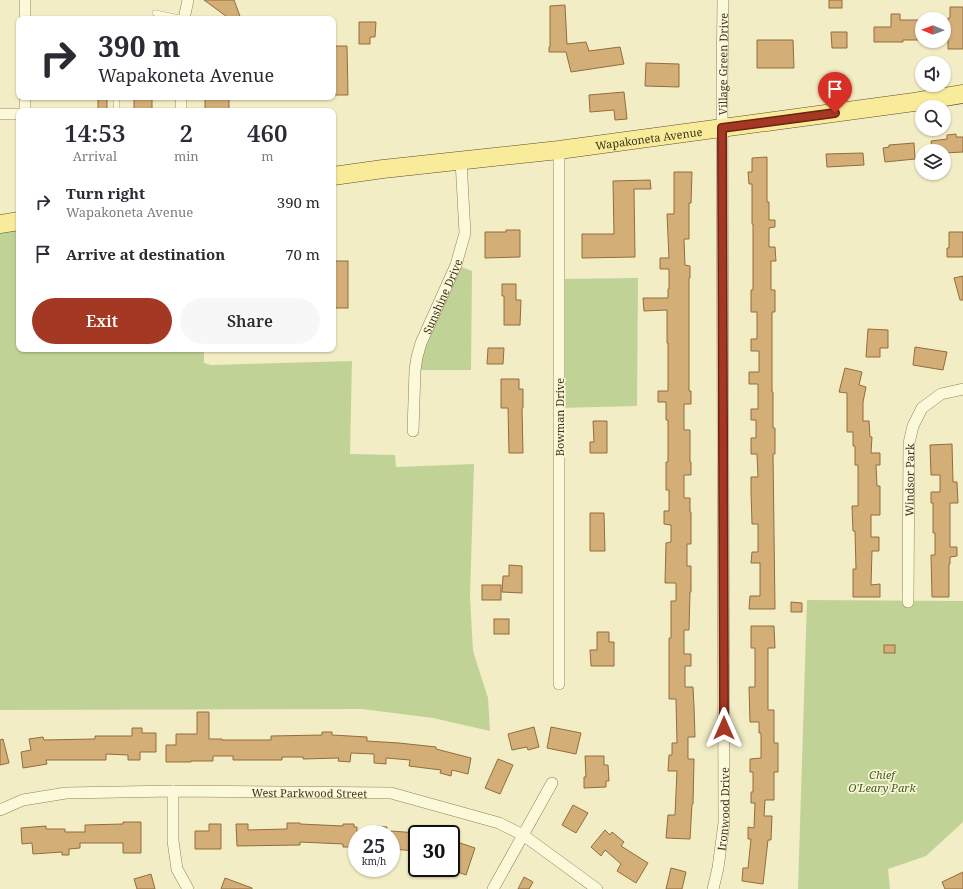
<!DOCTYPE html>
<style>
:root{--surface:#fff;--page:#f7f7f7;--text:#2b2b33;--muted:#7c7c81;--accent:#a53822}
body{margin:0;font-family:"Noto Serif",serif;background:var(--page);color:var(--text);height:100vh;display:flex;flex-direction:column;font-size:15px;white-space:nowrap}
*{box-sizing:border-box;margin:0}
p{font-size:13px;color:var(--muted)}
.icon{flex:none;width:22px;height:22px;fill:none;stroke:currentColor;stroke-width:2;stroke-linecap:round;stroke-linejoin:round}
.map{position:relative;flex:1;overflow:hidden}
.details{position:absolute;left:16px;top:108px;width:320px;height:244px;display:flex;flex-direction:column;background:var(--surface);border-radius:8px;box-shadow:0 1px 3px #0004}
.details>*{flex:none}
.guide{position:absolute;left:16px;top:16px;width:320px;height:84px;border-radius:8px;box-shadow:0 1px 3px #0004;background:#fff;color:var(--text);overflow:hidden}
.needle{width:26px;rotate:271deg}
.tools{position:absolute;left:915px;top:12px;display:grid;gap:8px}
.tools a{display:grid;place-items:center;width:36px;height:36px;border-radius:50%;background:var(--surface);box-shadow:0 1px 3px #0004;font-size:20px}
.speed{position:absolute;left:348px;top:825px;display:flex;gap:8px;font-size:20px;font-weight:700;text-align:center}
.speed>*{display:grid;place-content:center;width:52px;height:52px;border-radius:50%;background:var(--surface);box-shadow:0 1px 3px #0004;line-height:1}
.speed small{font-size:10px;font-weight:400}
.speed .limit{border:2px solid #111;border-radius:6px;background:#fff;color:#111}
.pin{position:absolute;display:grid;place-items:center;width:34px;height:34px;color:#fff;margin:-41px -17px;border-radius:50% 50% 50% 0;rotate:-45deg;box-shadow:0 0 4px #0007}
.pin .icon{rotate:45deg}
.me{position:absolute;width:44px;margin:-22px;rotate:0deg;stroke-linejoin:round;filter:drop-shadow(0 0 3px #0008)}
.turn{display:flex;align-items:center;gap:14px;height:84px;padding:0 16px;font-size:18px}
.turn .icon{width:52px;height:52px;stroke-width:2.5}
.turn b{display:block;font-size:28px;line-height:34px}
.eta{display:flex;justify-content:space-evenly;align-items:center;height:68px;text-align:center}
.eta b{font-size:24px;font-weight:600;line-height:28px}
.primary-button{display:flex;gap:8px;margin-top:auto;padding:8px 16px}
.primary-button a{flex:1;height:46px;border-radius:24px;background:var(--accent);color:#fff;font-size:16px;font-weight:600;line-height:46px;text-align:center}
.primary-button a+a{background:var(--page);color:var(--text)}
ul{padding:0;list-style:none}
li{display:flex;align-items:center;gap:12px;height:52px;padding:0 16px}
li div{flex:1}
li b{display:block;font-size:15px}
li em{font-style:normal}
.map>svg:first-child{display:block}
</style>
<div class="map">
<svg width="963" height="889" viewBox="0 0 963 889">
<rect width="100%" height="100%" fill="#f3edc5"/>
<!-- green -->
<g fill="#c1d297">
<path d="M19 221V349H204V363L211 365 352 361 350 454 395 455 396 467 474 464 470 596 473 651 488 698 490 731 433 718 362 709 0 710V224Z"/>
<path d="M456 265 472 271 471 370H415Z"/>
<path d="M638 278 637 406 559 408V279Z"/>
<path d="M807 600 963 601V822L926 856 888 869 890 889H798Z"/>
</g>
<!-- building -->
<g fill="#d4ae77" stroke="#926d3c">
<path d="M204 0H234L241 19H230Z"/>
<rect x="829" y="0" width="13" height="8"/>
<path d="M565 5 567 44 586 42 589 51 620 47 624 64 571 72 566 52H549V47H550V6Z"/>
<path d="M950 7H963V49H948V18H950Z"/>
<path d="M891 14H900V20H922V40H903V42H874V27H891Z"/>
<path d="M359 22H376L375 37H370V44H359Z"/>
<path d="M831 32H847V48H832Z"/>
<path d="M757 40H793L794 68H757Z"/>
<path d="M335 46H347L348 95H335Z"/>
<path d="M646 63 679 64V87L645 86Z"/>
<path d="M624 92 627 119 615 120 614 110 590 112 589 95Z"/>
<rect x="98" y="97" width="9" height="14"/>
<rect x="134" y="97" width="18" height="14"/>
<rect x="205" y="97" width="24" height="14"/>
<path d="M956 134V137H963V152L944 153V151H932L931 141 947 139V135Z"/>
<path d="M914 143 915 159 885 162 883 148 889 147V145Z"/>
<path d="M863 153 864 165 827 167 826 154Z"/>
<path d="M767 157V202H769V220H775V227L769 228V247H775L776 261H771V290H775V312H772V392H773V428H775V454H773L775 609H749L750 596H760V563H751L752 552H758V524H752L751 491V477H758L757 454H751V438H756V420H751V409H758V384H749V372H759V351H751V339H757V312H751V290H753V224H752V184H749L748 172H752V158Z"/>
<path d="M674 172H692L691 203H689V239H684L685 265 690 266V278H689V391H691V404H684V430H690V462H691V475H684V498H690V512H691V544H687V566H691V592H690L689 630H684V654H691V666H685V687H693L694 707 695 737H688V759H694L693 804H692L690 839 666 838 668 815H675L677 771H668L669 755H672V743H677L676 699H669V638H671V601H676V583H665L666 543 671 542V525L664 524V511H669V490H666V462H668V420H666V402H658V391H668V343H667V310L644 311 643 298H668V289H669V269H660V258H669L667 214H674Z"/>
<path d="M650 180 651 189H634L635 257 582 258V234H614L613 181Z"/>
<path d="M506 230H520V257L485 258V232H506Z"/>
<path d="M949 232H963V257H947V248H949Z"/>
<rect x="333" y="261" width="15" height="47"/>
<path d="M963 276V300H960L954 278Z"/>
<path d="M502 284H516V300H521L520 325H504V296H502Z"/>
<path d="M868 329 888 330V348H880V357H866Z"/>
<path d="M915 347 947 352 943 370 913 365Z"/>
<path d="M488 348H504L503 364H487Z"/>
<path d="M845 368 862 372 859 385 866 387 863 402V421H869L870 437H872L871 453H880V465H876L877 486H880V515H871V537H879V551H872L871 585 880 584V597H853V569H856L855 531H853L852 506H858V465H855V446H853V432H847V393L839 392Z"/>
<path d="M501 379H519V389H523V408H522L523 453H509L508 408H501Z"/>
<path d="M593 421H607V453H590V442H594Z"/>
<path d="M952 444 953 482H957L958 503H950V547H957V556L950 557V564H949V597H932L931 555H935V533H933V503H931V492H940V475H931L930 445Z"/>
<path d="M590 513H604L605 551H590Z"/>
<path d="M509 565 522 566V593L502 592 503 576H509Z"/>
<rect x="482" y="585" width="19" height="15"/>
<path d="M791 602 802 603V612H791Z"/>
<rect x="494" y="619" width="15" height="15"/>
<path d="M751 626H774L775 648H768V710H774V743H778V772H774V800H765L764 816H772L771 840H768L763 884 742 881 743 868H748L751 839H748V827L754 828 755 803H751V792H753V772H750V759L761 758V733H759V722H750L749 687H755V648H751Z"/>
<path d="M597 632H609V642H614V666H591L590 650H597Z"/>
<rect x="884" y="645" width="11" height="8"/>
<path d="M197 712H209V739H222V740H271V736L322 735V732H332V735L367 737V741L399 743 436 747V749L471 758 468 774 452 770 451 776 440 773 441 770 409 766 410 760 386 758V764L374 763V754L351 753 350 762 338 761 339 758 303 759V757H282V760H233V756H213V761H191V762H166V745H176V734H197Z"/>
<path d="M534 727 539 747 528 750 527 747 512 750 508 734Z"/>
<path d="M551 727 581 733 576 754 547 748Z"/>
<path d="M132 728H142V733H156V752H140V760H128V755L106 754V760H46L47 764 23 768 21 752 31 750 29 739 43 737 44 740 95 739V736H132Z"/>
<path d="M3 739 9 763 0 765V740Z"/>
<path d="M585 756H604V765H608L609 781H606V787L584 788V777H586Z"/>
<path d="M498 759 513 765 500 794 485 788Z"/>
<path d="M573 805 588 813 576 833 562 825Z"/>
<path d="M123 822H141V853H123V843H80V848L69 849V855H62V852L33 854 32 843 22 844 21 828 46 826V829H65V832H85V825L123 824Z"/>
<path d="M287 823H300V824L343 826V824H354V827H357V847H343V844L300 842V845L237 846 236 824H248V830L287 829Z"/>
<path d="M209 824H221V849H195V831H209Z"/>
<path d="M376 826 387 827 386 834H375Z"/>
<path d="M605 830 610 835 612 832 624 842 621 846 648 863 636 883 617 871 621 864 605 850 601 856 591 847Z"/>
<path d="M391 831 417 833V851L391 849Z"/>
<path d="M451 840 475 848 466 875 452 870 455 859 451 857Z"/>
<path d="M671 868 686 872 682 889H666Z"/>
<path d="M963 872V889H945L942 882Z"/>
<path d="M151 874 155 889H137L134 879Z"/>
<path d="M524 877 533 882 529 889H518Z"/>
<path d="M225 878 252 888V889H221Z"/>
</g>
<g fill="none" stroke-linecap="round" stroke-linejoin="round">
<!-- service casing -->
<g stroke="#908059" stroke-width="6">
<g id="service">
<path d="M155 13 184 19"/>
<path d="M116 111 117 97"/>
</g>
</g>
<!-- minor casing -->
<g stroke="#908059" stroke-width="12">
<g id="minor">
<path d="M25 0V19"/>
<path d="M184 19 188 0"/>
<path d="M25 97V111"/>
<path d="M181 111V97"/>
<path d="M0 114H19"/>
<path d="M559 150V684"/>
<path id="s1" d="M413 431 415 370 417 357 421 343 456 265 465 233 461 161"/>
<path id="s2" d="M908 602 909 443 913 426 922 408 941 394 963 389"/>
<path d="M173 791V841L177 869 188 889"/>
<path id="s3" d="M0 810 23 800 66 793 173 791 391 793 499 823 523 835 597 889"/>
<path d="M493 889 552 783"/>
<path id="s4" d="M713 889 718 868 724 823 722 83 723 0"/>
</g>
</g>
<!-- primary casing -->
<g stroke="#5e4c2d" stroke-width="19">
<g id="primary">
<path id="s5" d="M333 176 383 169 559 150 914 102 963 94"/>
<path d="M0 224 19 221"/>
</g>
</g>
<!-- service -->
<use href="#service" stroke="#fcf8da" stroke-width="5.5"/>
<!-- minor -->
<use href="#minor" stroke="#fcf8da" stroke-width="11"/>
<!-- primary -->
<use href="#primary" stroke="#f8ec9a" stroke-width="18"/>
</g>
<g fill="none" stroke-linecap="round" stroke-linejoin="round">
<!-- route casing -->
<g stroke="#6b2416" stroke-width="10">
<path id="route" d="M724 728 722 128 835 113"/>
</g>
<!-- route -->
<use href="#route" stroke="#a53822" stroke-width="7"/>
</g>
<g text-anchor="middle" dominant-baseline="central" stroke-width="3.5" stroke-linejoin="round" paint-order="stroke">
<!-- street labels -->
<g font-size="11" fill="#3f341e" stroke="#f9f5d6">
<text stroke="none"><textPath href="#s4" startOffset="826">Village Green Drive</textPath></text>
<text stroke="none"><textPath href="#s5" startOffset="318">Wapakoneta Avenue</textPath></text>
<text stroke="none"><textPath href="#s1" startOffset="140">Sunshine Drive</textPath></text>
<text transform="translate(559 417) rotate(-90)">Bowman Drive</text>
<text stroke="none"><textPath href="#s2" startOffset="122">Windsor Park</textPath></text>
<text stroke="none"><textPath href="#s3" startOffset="312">West Parkwood Street</textPath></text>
<text stroke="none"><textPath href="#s4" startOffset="81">Ironwood Drive</textPath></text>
</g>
<!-- park labels -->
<g font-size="11" font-style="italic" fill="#445d22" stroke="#f9f5d6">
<text x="882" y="774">Chief<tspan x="882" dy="13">O'Leary Park</tspan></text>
</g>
</g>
</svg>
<div class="tools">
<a><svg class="needle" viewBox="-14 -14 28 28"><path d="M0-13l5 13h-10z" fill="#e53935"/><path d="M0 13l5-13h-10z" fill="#7c7c81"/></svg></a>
<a><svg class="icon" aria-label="sound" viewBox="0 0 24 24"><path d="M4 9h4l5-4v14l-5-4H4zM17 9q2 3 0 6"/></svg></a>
<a><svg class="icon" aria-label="search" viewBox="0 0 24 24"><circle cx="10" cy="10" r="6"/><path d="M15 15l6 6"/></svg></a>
<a><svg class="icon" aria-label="layers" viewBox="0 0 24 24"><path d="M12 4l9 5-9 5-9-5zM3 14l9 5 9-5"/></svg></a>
</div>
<div class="speed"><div>25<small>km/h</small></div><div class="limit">30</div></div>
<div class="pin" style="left:835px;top:113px;background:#d93025"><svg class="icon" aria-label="arrive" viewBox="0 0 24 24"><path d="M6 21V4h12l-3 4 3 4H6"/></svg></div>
<svg class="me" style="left:724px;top:728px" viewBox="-20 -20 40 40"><path d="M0-17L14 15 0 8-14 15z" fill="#a53822" stroke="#fff" stroke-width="4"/></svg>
<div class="guide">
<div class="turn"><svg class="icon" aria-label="right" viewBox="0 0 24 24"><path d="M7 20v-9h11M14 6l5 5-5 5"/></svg><div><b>390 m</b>Wapakoneta Avenue</div></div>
</div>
<section class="details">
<div class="eta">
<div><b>14:53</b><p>Arrival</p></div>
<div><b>2</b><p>min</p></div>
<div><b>460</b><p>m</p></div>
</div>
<ul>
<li><svg class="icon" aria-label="right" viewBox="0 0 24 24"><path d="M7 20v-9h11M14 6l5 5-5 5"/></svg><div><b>Turn right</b><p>Wapakoneta Avenue</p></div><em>390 m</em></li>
<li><svg class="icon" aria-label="arrive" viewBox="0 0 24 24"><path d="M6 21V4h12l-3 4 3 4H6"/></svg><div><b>Arrive at destination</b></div><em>70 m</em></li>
</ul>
<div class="primary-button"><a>Exit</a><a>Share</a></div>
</section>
</div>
